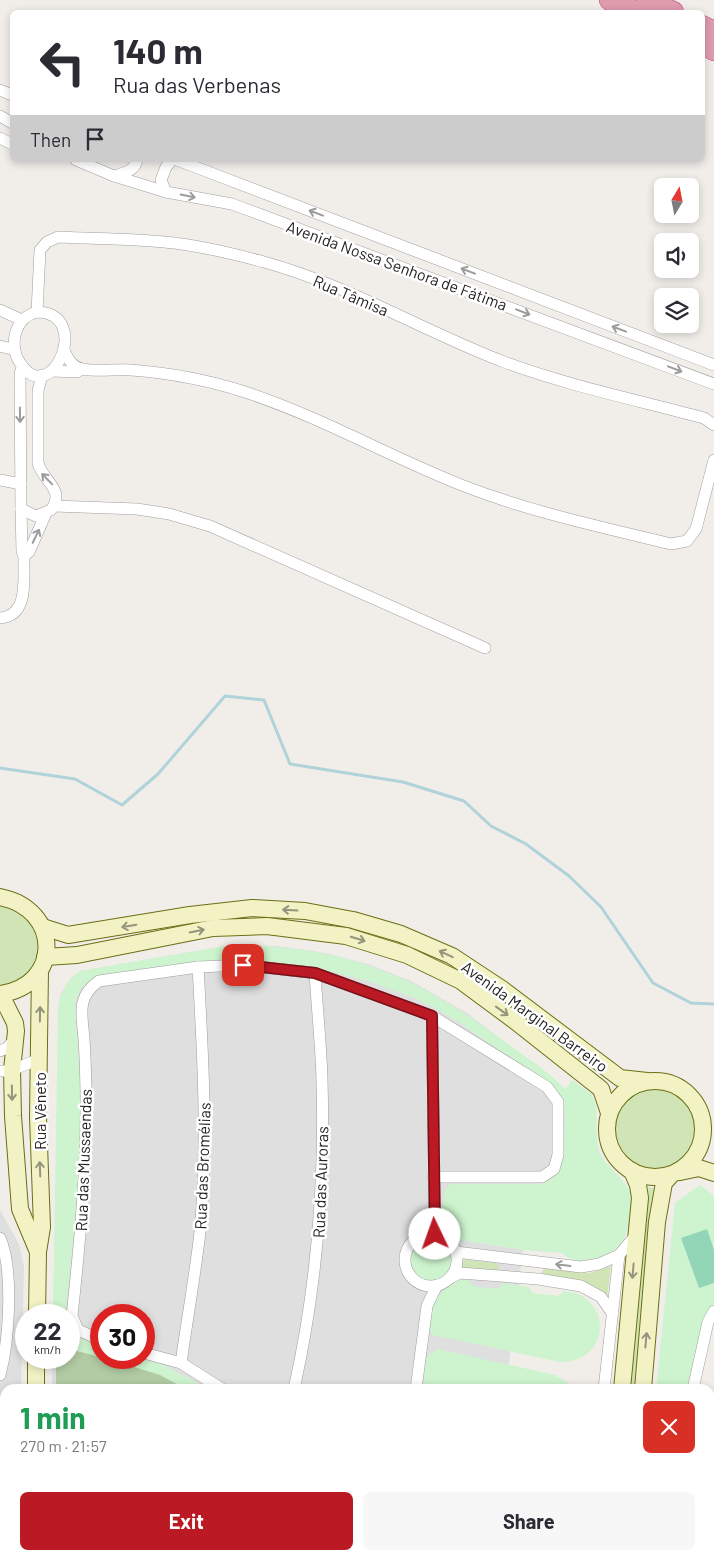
<!DOCTYPE html>
<meta charset="utf-8">
<style>
:root{--surface:#fff;--page:#f7f7f7;--text:#2b2b33;--muted:#7c7c81;--accent:#bb1924}
body{margin:0;font-family:Barlow,sans-serif;background:var(--page);color:var(--text);height:100vh;display:flex;flex-direction:column;font-size:19px;white-space:nowrap}
*{box-sizing:border-box;margin:0}
p{font-size:16px;color:var(--muted)}
.icon{flex:none;width:28px;height:28px;fill:none;stroke:currentColor;stroke-width:2;stroke-linecap:round;stroke-linejoin:round}
.map{position:relative;flex:1;overflow:hidden}
.details{position:absolute;left:0px;top:1384px;width:715px;height:176px;display:flex;flex-direction:column;background:var(--surface);border-radius:15px 15px 0 0;box-shadow:0 2px 8px #0003}
.details>*{flex:none}
.hud{position:absolute;left:10px;top:10px;width:695px;height:152px;border-radius:8px;box-shadow:0 2px 8px #0003;background:#fff;color:var(--text);overflow:hidden}
.needle{width:32px;rotate:10deg}
.controls{position:absolute;left:654px;top:178px;display:grid;gap:10px}
.controls a{display:grid;place-items:center;width:45px;height:45px;border-radius:8px;background:var(--surface);box-shadow:0 2px 8px #0003;font-size:25px}
.speed{position:absolute;left:15px;top:1304px;display:flex;gap:10px;font-size:25px;font-weight:700;text-align:center}
.speed>*{display:grid;place-content:center;width:65px;height:65px;border-radius:50%;background:var(--surface);box-shadow:0 2px 8px #0003;line-height:1}
.speed small{font-size:12px;font-weight:400}
.speed .limit{border:8px solid #d22;background:#fff;color:#111}
.pin{position:absolute;display:grid;place-items:center;width:42px;height:42px;color:#fff;margin:-21px;border-radius:10px;box-shadow:0 2px 8px #0006}
.me{position:absolute;width:55px;margin:-28px;rotate:357deg;stroke-linejoin:round;filter:drop-shadow(0 0 4px #0008)}
.turn{display:flex;align-items:center;gap:18px;height:105px;padding:0 20px;font-size:22px}
.turn .icon{width:65px;height:65px;stroke-width:2.5}
.turn b{display:block;font-size:35px;line-height:42px}
.then{display:flex;align-items:center;height:48px;padding:0 20px;background:#0003;gap:10px;font-size:19px}
.round{display:grid;place-items:center;flex:none;width:52px;height:52px;border-radius:8px;background:var(--page)}
.overview{display:flex;align-items:center;justify-content:space-between;height:85px;padding:0 20px}
h1{font-size:30px;font-weight:700;line-height:38px;color:#1e9e55}
.primary-button{display:flex;gap:10px;margin-top:auto;padding:10px 20px}
.primary-button a{flex:1;height:58px;border-radius:8px;background:var(--accent);color:#fff;font-size:20px;font-weight:700;line-height:58px;text-align:center}
.primary-button a+a{background:var(--page);color:var(--text)}
.map>svg:first-child{display:block}
</style>
<div class="map">
<svg width="714" height="1559" viewBox="0 0 714 1559">
<rect width="100%" height="100%" fill="#f1eeea"/>
<!-- residential -->
<g fill="#e0dfdf" fill-rule="evenodd">
<path d="M231 945 279 946 326 953 371 965 411 981 467 1013 565 1089 581 1158 529 1203 507 1378 519 1389H52V1358H69V1315H53L60 995 70 979 80 971ZM101 1315H144V1358H101Z"/>
<path d="M0 1210 19 1244 24 1267 21 1389H5V1555H17V1559H0Z"/>
<path d="M48 1555H613L614 1559H48Z"/>
</g>
<!-- grass -->
<g fill="#d0e4b6">
<path d="M0 906C37 908 53 962 19 981 14 984 6 985 0 987Z"/>
<circle cx="655" cy="1129" r="41"/>
<path d="M643 1187 656 1188 654 1196 634 1389H625Z"/>
<path d="M465 1260 497 1263 499 1269 498 1271 463 1268 461 1263Z"/>
<path d="M611 1266 607 1299 542 1273 544 1268 590 1273Z"/>
</g>
<!-- forest -->
<g fill="#b2cba4">
<path d="M69 1349C102 1358 160 1366 186 1389H56V1358H69Z"/>
<path d="M53 1555H190L191 1559H53Z"/>
</g>
<!-- park -->
<g fill="#cdf4ce">
<path d="M231 945C346 945 417 976 508 1044 527 1058 548 1071 565 1089L572 1080C578 1085 586 1089 591 1094 601 1105 593 1135 600 1153 606 1167 630 1184 631 1195 632 1207 630 1226 625 1236 613 1260 582 1270 562 1253L523 1250 454 1239 445 1231 441 1221 444 1193 450 1184H540C570 1177 563 1139 565 1115L564 1107 549 1084 461 1024 437 1009 414 998 365 980 315 968 262 961 97 978 81 988 75 1003 81 1095 80 1178 65 1315H53L58 1008C60 992 67 980 80 971Z"/>
<path d="M700 1185 714 1196V1305L710 1308 688 1389H656L675 1203Z"/>
<circle cx="431" cy="1260" r="20"/>
<path d="M464 1279 469 1280 473 1286 498 1289 504 1283 529 1287 533 1293 558 1296 564 1291C614 1295 611 1363 560 1362L433 1335C418 1315 443 1283 464 1279Z"/>
<path d="M69 1327 79 1338 101 1346V1357L69 1349Z"/>
<path d="M438 1349 555 1375 578 1389H428L423 1379 427 1356Z"/>
<path d="M105 1358H137L163 1365 209 1389H186L160 1375Z"/>
</g>
<!-- pitch -->
<path fill="#92d6b7" d="M707 1229 714 1250V1283L699 1288 681 1238Z"/>
<g fill="none" stroke-linecap="round" stroke-linejoin="round">
<!-- stream -->
<path stroke="#b0d2d9" stroke-width="3" d="M0 768 75 779 122 805 158 774 225 696 264 700 290 764 403 782 464 801 491 826 526 844 569 876 601 907 653 983 691 1003 714 1004"/>
<!-- street casing -->
<g stroke="#9f9f9f" stroke-width="12">
<g id="street">
<path d="M0 90 12 95"/>
<path d="M0 116 12 123"/>
<path d="M0 138 12 144"/>
<path d="M76 160 114 176 166 192 232 204 714 384"/>
<path d="M177 160 714 365"/>
<path d="M114 176C124 173 135 171 137 160"/>
<path d="M166 192 161 180 166 167 172 160"/>
<path d="M0 310 22 320"/>
<path d="M37 312 40 250 47 242 58 237C93 239 129 238 164 242 197 245 231 253 264 262 348 285 423 331 504 362 569 386 637 400 704 418L714 425"/>
<path d="M37 312C94 313 51 411 20 363 8 345 15 317 37 312Z"/>
<path d="M0 346 15 350"/>
<path d="M64 350C68 359 72 367 82 369 97 372 115 369 131 370 170 373 208 380 245 392 321 417 390 457 464 486 531 512 601 527 671 544L687 541 696 529 714 460"/>
<path d="M23 367 20 373 21 509 36 516 51 510C66 489 43 482 38 463V391L42 375"/>
<path d="M52 371 77 372 81 369"/>
<path d="M0 480 21 484"/>
<path d="M54 506 137 509 169 514 210 526 485 648"/>
<path d="M24 556 29 552 46 513"/>
<path d="M0 618C30 616 23 577 24 556L22 551 21 509"/>
<path d="M432 1016 435 1234"/>
<path d="M0 1051 7 1048 13 1041"/>
<path d="M0 1071H9L40 1059"/>
<circle cx="431" cy="1260" r="26"/>
<path d="M0 1238C14 1270 9 1341 0 1375"/>
<path d="M456 1252 581 1267 599 1264 619 1255"/>
<path d="M450 1278 460 1273 538 1279 581 1286 601 1297 612 1313"/>
<path d="M101 1340 78 1330 72 1316C82 1223 90 1132 84 1039 82 1014 76 997 99 981L198 967 243 965 315 973 432 1016 547 1087 558 1102V1155L554 1169 542 1177H433"/>
<path d="M144 1353 181 1363 222 1389"/>
<path d="M181 1363C187 1320 195 1276 200 1232 208 1143 203 1055 198 967"/>
<path d="M294 1389C317 1287 325 1183 322 1079 321 1044 317 1008 315 973"/>
<path d="M416 1389 427 1306 437 1285"/>
<path d="M604 1389 619 1255 636 1235"/>
<path d="M693 1389 708 1322 714 1311"/>
<path d="M710 1416 714 1417"/>
<path d="M710 1530 714 1531"/>
<path d="M491 1555 499 1559"/>
<path d="M601 1555 602 1559"/>
<path d="M683 1555V1559"/>
<path d="M372 1559 373 1555"/>
</g>
</g>
<!-- secondary casing -->
<g stroke="#6b6f13" stroke-width="18">
<g id="secondary">
<path d="M0 897C62 909 62 986 0 994"/>
<path d="M43 927 68 935 190 915 252 908 305 911 353 920 401 934 452 956 502 989 620 1078 647 1081"/>
<path d="M45 957 77 955 213 928 267 926 346 936 407 955 461 981 515 1021 601 1089 609 1113"/>
<path d="M1 995 15 1023 16 1031 12 1070 13 1116 20 1209 38 1252"/>
<circle cx="655" cy="1129" r="48"/>
<path d="M680 1172 699 1168 714 1173"/>
<path d="M37 1315 38 1252 42 1227 38 1117 40 970"/>
<path d="M36 1389V1358"/>
<path d="M622 1389 640 1198 638 1185 632 1171"/>
<path d="M643 1389 657 1222 664 1183 671 1175"/>
<path d="M632 1555V1559"/>
<path d="M33 1559V1555"/>
</g>
</g>
<!-- highway casing -->
<g stroke="#c73e77" stroke-width="22">
<g id="highway">
<path d="M610 0 636 12"/>
<path d="M647 0 673 12"/>
<path d="M702 26 714 32"/>
<path d="M702 44 714 50"/>
</g>
</g>
<!-- street -->
<use href="#street" stroke="#fff" stroke-width="11"/>
<!-- secondary -->
<use href="#secondary" stroke="#f3f2c5" stroke-width="16"/>
<!-- highway -->
<use href="#highway" stroke="#de9cad" stroke-width="21"/>
</g>
<!-- one-way arrows -->
<defs><path id="oneway-shaft" d="M-6 0H5M1.5-3L5.5 0L1.5 3" fill="none" stroke-width="1.6" stroke-linecap="round" stroke-linejoin="round" transform="scale(1.25)"/></defs>
<g stroke="#9c9c9c">
<use href="#oneway-shaft" transform="translate(188 196) rotate(11)"/>
<use href="#oneway-shaft" transform="translate(316 213) rotate(-159)"/>
<use href="#oneway-shaft" transform="translate(468 271) rotate(-159)"/>
<use href="#oneway-shaft" transform="translate(523 312) rotate(21)"/>
<use href="#oneway-shaft" transform="translate(619 329) rotate(-159)"/>
<use href="#oneway-shaft" transform="translate(675 369) rotate(21)"/>
<use href="#oneway-shaft" transform="translate(20 415) rotate(89)"/>
<use href="#oneway-shaft" transform="translate(47 479) rotate(-134)"/>
<use href="#oneway-shaft" transform="translate(36 536) rotate(-64)"/>
<use href="#oneway-shaft" transform="translate(563 1265) rotate(-173)"/>
</g>
<g stroke="#95947c">
<use href="#oneway-shaft" transform="translate(290 910) rotate(-177)"/>
<use href="#oneway-shaft" transform="translate(129 926) rotate(170)"/>
<use href="#oneway-shaft" transform="translate(197 931) rotate(-11)"/>
<use href="#oneway-shaft" transform="translate(358 939) rotate(17)"/>
<use href="#oneway-shaft" transform="translate(446 954) rotate(-155)"/>
<use href="#oneway-shaft" transform="translate(502 1011) rotate(36)"/>
<use href="#oneway-shaft" transform="translate(40 1014) rotate(-89)"/>
<use href="#oneway-shaft" transform="translate(12 1093) rotate(89)"/>
<use href="#oneway-shaft" transform="translate(40 1169) rotate(-92)"/>
<use href="#oneway-shaft" transform="translate(633 1271) rotate(95)"/>
<use href="#oneway-shaft" transform="translate(646 1340) rotate(-85)"/>
</g>
<g fill="none" stroke-linecap="round" stroke-linejoin="round">
<!-- route casing -->
<g stroke="#7a1017" stroke-width="12">
<path id="route" d="M243 965 315 973 432 1016 435 1234"/>
</g>
<!-- route -->
<use href="#route" stroke="#bb1924" stroke-width="9"/>
</g>
<g text-anchor="middle" dominant-baseline="central" stroke-width="5" stroke-linejoin="round" paint-order="stroke">
<!-- street labels -->
<g font-size="16" fill="#222" stroke="#fff">
<text transform="translate(397 265) rotate(20)">Avenida Nossa Senhora de Fátima</text>
<text transform="translate(351 295) rotate(23)">Rua Tâmisa</text>
<text transform="translate(535 1016) rotate(36)">Avenida Marginal Barreiro</text>
<text transform="translate(39 1111) rotate(-90)">Rua Vêneto</text>
<text transform="translate(83 1160) rotate(-88)">Rua das Mussaendas</text>
<text transform="translate(202 1166) rotate(-88)">Rua das Bromélias</text>
<text transform="translate(320 1182) rotate(-88)">Rua das Auroras</text>
</g>
</g>
</svg>
<div class="controls">
<a><svg class="needle" viewBox="-14 -14 28 28"><path d="M0-13l5 13h-10z" fill="#e53935"/><path d="M0 13l5-13h-10z" fill="#7c7c81"/></svg></a>
<a><svg class="icon" aria-label="sound" viewBox="0 0 24 24"><path d="M4 9h4l5-4v14l-5-4H4zM17 9q2 3 0 6"/></svg></a>
<a><svg class="icon" aria-label="layers" viewBox="0 0 24 24"><path d="M12 4l9 5-9 5-9-5zM3 14l9 5 9-5"/></svg></a>
</div>
<div class="speed"><div>22<small>km/h</small></div><div class="limit">30</div></div>
<div class="pin" style="left:243px;top:965px;background:#d93025"><svg class="icon" aria-label="arrive" viewBox="0 0 24 24"><path d="M6 21V4h12l-3 4 3 4H6"/></svg></div>
<svg class="me" style="left:435px;top:1234px" viewBox="-20 -20 40 40"><circle r="19" fill="#fff"/><path d="M0-13L10 11 0 6-10 11z" fill="#bb1924"/></svg>
<div class="hud">
<div class="turn"><svg class="icon" aria-label="left" viewBox="0 0 24 24"><path d="M17 20v-9H6M10 6l-5 5 5 5"/></svg><div><b>140 m</b>Rua das Verbenas</div></div>
<div class="then">Then<svg class="icon" aria-label="arrive" viewBox="0 0 24 24"><path d="M6 21V4h12l-3 4 3 4H6"/></svg></div>
</div>
<section class="details">
<div class="overview"><div><h1>1 min</h1><p>270 m · 21:57</p></div><a class="round" style="background:#d93025;color:#fff"><svg class="icon" aria-label="close" viewBox="0 0 24 24"><path d="M6 6l12 12M18 6L6 18"/></svg></a></div>
<div class="primary-button"><a>Exit</a><a>Share</a></div>
</section>
</div>
